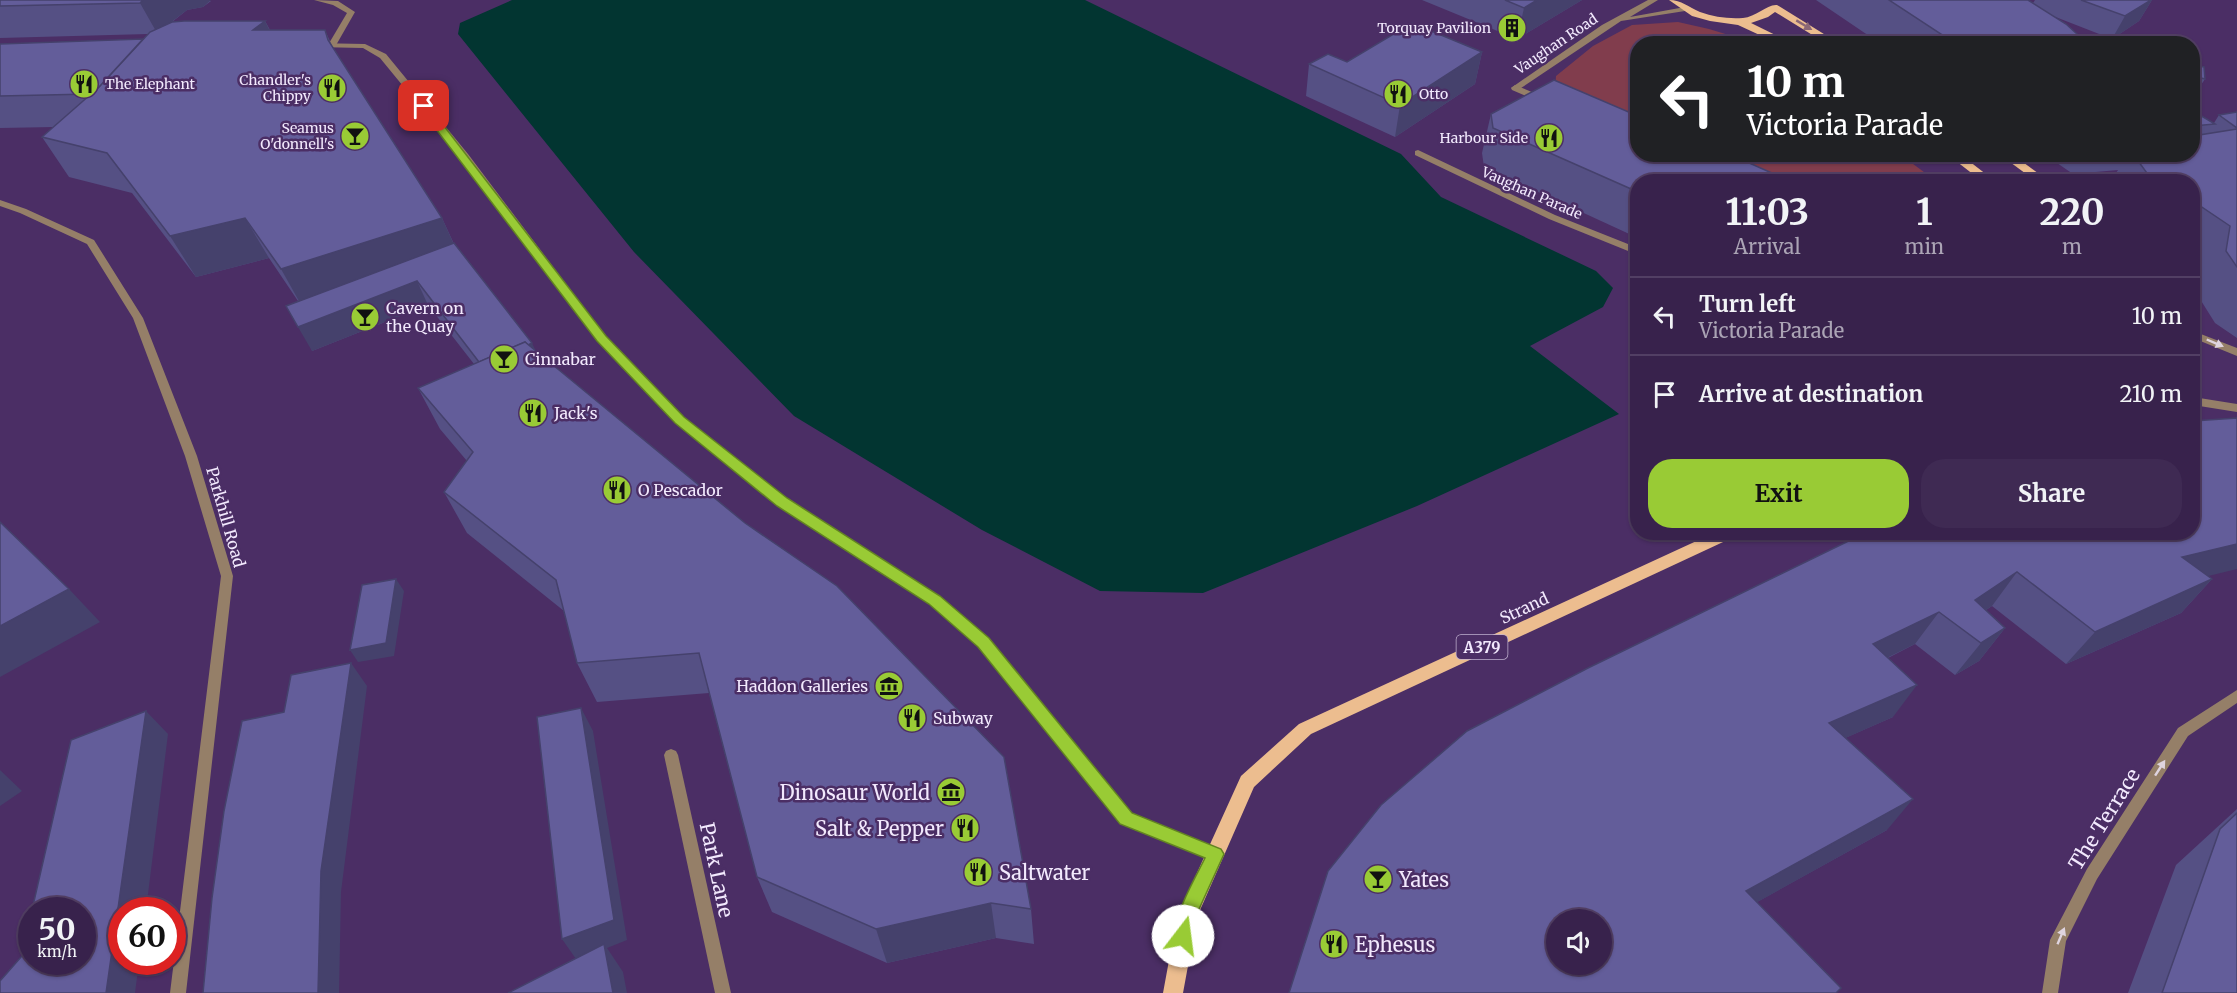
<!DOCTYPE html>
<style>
:root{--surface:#38224c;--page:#3f2a53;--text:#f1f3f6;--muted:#aba4b5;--line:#523f64;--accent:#99cb35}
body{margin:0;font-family:Merriweather,serif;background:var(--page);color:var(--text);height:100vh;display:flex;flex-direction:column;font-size:22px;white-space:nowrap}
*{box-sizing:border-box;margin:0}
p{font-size:20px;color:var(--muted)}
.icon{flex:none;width:33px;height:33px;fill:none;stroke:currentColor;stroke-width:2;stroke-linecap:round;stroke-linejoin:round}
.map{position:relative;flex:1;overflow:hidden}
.drawer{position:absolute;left:1630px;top:174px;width:570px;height:366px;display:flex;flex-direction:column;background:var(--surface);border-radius:24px;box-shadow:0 2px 4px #0004,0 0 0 2px var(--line)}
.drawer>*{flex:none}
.top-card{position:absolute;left:1630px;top:36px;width:570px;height:126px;border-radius:24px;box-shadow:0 2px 4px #0004,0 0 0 2px var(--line);background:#202124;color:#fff;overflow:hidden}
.controls{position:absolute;left:1546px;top:909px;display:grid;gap:12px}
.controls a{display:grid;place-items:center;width:66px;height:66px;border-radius:50%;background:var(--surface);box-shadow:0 2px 4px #0004,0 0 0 2px var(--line);font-size:30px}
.speed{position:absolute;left:18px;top:897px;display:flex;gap:12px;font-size:30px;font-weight:700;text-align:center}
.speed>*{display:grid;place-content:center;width:78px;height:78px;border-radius:50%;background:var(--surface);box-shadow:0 2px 4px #0004,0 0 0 2px var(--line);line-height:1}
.speed small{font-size:15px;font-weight:400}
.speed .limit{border:9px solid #d22;background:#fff;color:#111}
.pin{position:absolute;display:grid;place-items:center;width:51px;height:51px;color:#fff;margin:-26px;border-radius:12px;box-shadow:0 3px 9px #0006}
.me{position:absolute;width:66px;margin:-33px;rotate:15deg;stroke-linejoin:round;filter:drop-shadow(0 0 4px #0008)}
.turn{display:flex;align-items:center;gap:21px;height:126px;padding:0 18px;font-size:27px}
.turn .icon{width:78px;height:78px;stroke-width:2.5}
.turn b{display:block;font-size:42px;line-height:51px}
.eta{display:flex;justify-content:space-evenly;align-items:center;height:102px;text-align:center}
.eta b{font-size:36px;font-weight:700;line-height:42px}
.primary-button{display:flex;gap:12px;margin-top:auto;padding:12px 18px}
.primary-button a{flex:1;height:69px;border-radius:24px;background:var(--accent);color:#111;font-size:24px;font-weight:700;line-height:69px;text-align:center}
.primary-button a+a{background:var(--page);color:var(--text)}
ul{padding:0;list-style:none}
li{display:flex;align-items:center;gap:18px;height:78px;padding:0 18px;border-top:2px solid var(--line)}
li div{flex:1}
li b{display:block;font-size:22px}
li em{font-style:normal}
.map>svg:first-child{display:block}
</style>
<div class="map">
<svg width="2237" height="993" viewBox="0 0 2237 993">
<rect width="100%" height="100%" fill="#4b2e65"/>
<!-- green -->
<g fill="#813d4d">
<path d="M1678 22 1709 29 1755 43 1638 44V129L1555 91 1556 76 1593 46 1632 25Z"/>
<path d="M1695 155H1901L1936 181H1755Z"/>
</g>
<!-- water -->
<path fill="#023531" d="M512 0H1085L1401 154 1441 197 1596 271 1613 288 1603 307 1530 346 1619 414 1417 506 1203 593 1100 591 982 530 794 416 634 252 458 34 460 23Z"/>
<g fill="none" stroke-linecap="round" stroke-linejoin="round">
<!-- lane -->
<g fill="#957f68" fill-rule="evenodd">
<path d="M314 0 338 1 355 12 335 47 328 45 347 13 333 5Z"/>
<path d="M1648 0H1658L1630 17 1685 7 1689 9 1685 11 1621 21 1518 90 1511 88 1602 25Z"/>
<path d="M2193 331 2237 348V356L2193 338Z"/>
<path d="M2193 397 2237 404V412L2193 405Z"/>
</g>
<!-- street -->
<g fill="#957f68" fill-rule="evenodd">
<path d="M313 43 365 44 386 54 468 154 606 337 684 417 786 499 940 596 988 639 1131 814 1220 849 1223 854 1220 859 1215 861 1121 824 978 647 930 604 778 505 676 423 598 341 462 158 380 58 363 48 316 47 312 45Z"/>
<path d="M1515 85 1546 98 1547 100 1540 102 1512 90 1511 88Z"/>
<path d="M1418 150 1555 215 1638 248V255L1549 219 1415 155V151Z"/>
<path d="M0 200 26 209 94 240 143 318 197 456 233 576 186 993H170L221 576 185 456 133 318 87 244 20 213 0 206Z"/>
<path d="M2237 690V703L2188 736 2097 879 2066 941 2058 993H2042L2050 940 2087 869 2178 728Z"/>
<path d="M671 749 676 751 678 755 731 993H715L664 755 666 751Z"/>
</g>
<!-- primary -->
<g fill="#ecbd8f" fill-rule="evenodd">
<path d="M1669 0C1682 0 1688 7 1700 12 1714 17 1728 19 1743 18 1756 17 1767 4 1777 5L1840 44H1827L1775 12 1768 17 1751 23 1794 44H1779L1738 25 1710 21 1692 16Z"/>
<path d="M1947 154H1960L1996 182H1983Z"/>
<path d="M1999 154H2012L2050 182H2037Z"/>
<path d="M1716 532H1738L1736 536 1311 734 1254 787 1197 917 1183 993H1163L1177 917 1241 776 1299 724Z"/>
</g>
</g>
<!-- wall -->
<g fill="#555084">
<path d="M0 0 211 1 203 7 187 10 172 22 265 21 270 30H325L333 48 442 218 454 244 536 351 1031 909 1034 944 996 938 887 963 772 912 757 877 709 693 597 702 577 663 564 611 467 533 444 492 467 461 440 429 418 388 474 364 428 305 312 351 298 301 269 258 196 277 132 193 69 177 42 137 54 127 0 128V44L143 39 148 34 0 38Z"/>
<path d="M1422 0H1582L1517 39Z"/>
<path d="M1816 0H2028L2033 3 2035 0H2152L2139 21 2112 39 2053 16 2088 44H1881Z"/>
<path d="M1482 52 1475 84 1395 137 1306 96 1309 64Z"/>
<path d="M2193 65 2205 79 2197 91 2193 90Z"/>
<path d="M2237 112V338L2215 323 2195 291 2200 266 2193 261V182H2110L2118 170 2073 174 2044 154H2193V126L2214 123 2219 115Z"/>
<path d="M1491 114 1638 182V238L1484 167 1482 153Z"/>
<path d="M1867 532 2208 576 2212 579 2181 613 2066 664 1992 606 1986 610 2005 628 1979 661 1955 675 1915 644 1888 658 1893 717 1845 738 1887 830 1757 902 1289 993Z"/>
<path d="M2237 809V993H2128L2176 865Z"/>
</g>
<!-- shaded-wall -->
<g fill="#45416c">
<path d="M143 0H211L203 7 187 10 157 33 140 3Z"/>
<path d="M1537 0H1582L1517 39 1524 8Z"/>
<path d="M2151 0H2152L2139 21 2112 39 2125 16Z"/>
<path d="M265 21 284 59 253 30Z"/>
<path d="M1482 52 1475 84 1395 137 1400 105Z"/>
<path d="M245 218 269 258 196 277 170 236Z"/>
<path d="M442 218 460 258 304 310 281 269Z"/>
<path d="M417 281 428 305 312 351 298 327Z"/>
<path d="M532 343 543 367 481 365Z"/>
<path d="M2237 544V569L2151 590 2182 557Z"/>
<path d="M2017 572 1992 606 1960 627 1975 600Z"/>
<path d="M396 579 404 591 394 656 358 662 350 650Z"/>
<path d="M2212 579 2181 613 2066 664 2095 632Z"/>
<path d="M69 589 100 622 0 677V626Z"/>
<path d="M1939 612 1915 644 1850 676 1873 644Z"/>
<path d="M2005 628 1979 661 1955 675 1981 643Z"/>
<path d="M351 663 367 686 341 892 339 993H318L321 871Z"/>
<path d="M1917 685 1893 717 1807 755 1829 723Z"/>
<path d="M581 708 593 731 627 940 607 948 623 972 627 993H613L576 959 562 939Z"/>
<path d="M146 711 168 734 146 910H122V962H139L135 993H106Z"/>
<path d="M0 770 22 791 0 806Z"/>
<path d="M1913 799 1887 830 1725 920 1746 891Z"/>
<path d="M991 903 996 938 887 963 876 929Z"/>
</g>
<!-- building -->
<g fill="#635d9a" stroke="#45416c" stroke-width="1.5" fill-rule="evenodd">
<path d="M0 0H143L140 3 0 6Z"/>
<path d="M1505 0H1537L1524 8Z"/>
<path d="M1889 0H2028L2066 24 2088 44H1956Z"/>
<path d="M2081 0H2151L2125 16Z"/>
<path d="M184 21H265L253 30H325L328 40 442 218 281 269 245 218 170 236 107 153 42 137 99 87 150 32 172 22Z"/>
<path d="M1412 23 1482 52 1400 105 1309 64 1328 54 1347 62Z"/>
<path d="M143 39 99 87 91 94 0 96V44Z"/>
<path d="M1760 40 1764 44H1736Z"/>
<path d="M2193 65 2204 67 2205 79 2193 76Z"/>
<path d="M1554 80 1638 116V154H1729L1792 182H1638V192L1493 128 1491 114Z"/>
<path d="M2193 111 2215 124 2193 126Z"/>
<path d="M2237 112V128L2219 115Z"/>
<path d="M2237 129V267L2226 251 2230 226 2193 201V182H2154L2152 180 2133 154H2193V136Z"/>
<path d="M454 243 532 343 528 345 525 342 479 362 417 281 298 327 286 306Z"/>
<path d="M525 342 745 523 837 586 1004 757 1031 909 991 903 876 929 757 877 699 653 577 663 556 580 444 492 473 452 418 388Z"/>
<path d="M2237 418V544L2182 557 2212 579 2095 632 2017 572 1975 600 2005 628 1981 643 1939 612 1873 644 1917 685 1829 723 1913 799 1746 891 1841 988 1836 993H1289L1328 871 1381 805 1467 731 1588 668 1867 532H2193V421ZM1557 920H1602V964H1557Z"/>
<path d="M0 522 69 589 0 626Z"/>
<path d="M396 579 386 643 350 650 362 585Z"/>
<path d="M351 663 321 871 318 993H203L212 898 224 811 242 721 284 712 291 675Z"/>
<path d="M581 708 614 920 562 939 537 717Z"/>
<path d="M146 711 106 993H0V981L22 956 32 914V962H82V910H32L71 740Z"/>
<path d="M2237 813V993H2162L2220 829Z"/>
<path d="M604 944 613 993H508Z"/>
</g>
<!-- one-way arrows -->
<defs><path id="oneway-solid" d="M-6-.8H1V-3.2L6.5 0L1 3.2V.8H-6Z" transform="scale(1.5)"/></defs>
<use fill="#8b6776" href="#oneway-solid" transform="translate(1804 25) rotate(31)"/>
<g fill="#dfd4df">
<use href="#oneway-solid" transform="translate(2215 343) rotate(23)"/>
<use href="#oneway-solid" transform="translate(2160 768) rotate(-57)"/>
<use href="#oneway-solid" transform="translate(2061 936) rotate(-67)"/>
</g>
<!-- route -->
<path fill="#99cb35" stroke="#638422" stroke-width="1.5" d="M420 104H427L606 336 684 417 787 498 940 596 989 638 1132 813 1221 849 1224 854 1195 918 1190 942 1183 945 1177 942C1168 923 1196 877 1205 858L1120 824 978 647 929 604 777 506 675 423 597 341 420 108Z"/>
<!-- icons -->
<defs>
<g id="building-disc" transform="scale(1.5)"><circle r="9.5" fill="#99cb35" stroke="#4b2e65"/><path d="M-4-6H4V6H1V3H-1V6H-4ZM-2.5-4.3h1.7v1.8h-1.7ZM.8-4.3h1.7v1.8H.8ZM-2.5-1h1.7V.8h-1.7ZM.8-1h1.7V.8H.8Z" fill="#111"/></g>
<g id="restaurant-disc" transform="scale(1.5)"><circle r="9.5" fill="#99cb35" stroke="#4b2e65"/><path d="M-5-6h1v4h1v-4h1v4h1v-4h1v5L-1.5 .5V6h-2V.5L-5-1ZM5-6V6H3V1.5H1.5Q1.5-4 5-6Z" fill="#111"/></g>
<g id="bar-disc" transform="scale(1.5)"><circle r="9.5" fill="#99cb35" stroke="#4b2e65"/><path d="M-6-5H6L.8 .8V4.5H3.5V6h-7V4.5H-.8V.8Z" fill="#111"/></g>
<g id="museum-disc" transform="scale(1.5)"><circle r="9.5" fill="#99cb35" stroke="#4b2e65"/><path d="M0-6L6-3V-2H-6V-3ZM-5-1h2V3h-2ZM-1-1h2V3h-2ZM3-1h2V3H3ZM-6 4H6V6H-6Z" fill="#111"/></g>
</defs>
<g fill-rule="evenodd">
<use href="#building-disc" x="1512" y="28"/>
<use href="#restaurant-disc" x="84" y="84"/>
<use href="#restaurant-disc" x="332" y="88"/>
<use href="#restaurant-disc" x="1398" y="94"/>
<use href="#bar-disc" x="355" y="136"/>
<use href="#restaurant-disc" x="1549" y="138"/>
<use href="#bar-disc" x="365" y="317"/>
<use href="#bar-disc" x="504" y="359"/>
<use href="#restaurant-disc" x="533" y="413"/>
<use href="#restaurant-disc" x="617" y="490"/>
<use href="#museum-disc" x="889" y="686"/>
<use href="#restaurant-disc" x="912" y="718"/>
<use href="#museum-disc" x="951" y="792"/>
<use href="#restaurant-disc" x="965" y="828"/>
<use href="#restaurant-disc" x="978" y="872"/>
<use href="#bar-disc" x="1378" y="879"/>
<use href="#restaurant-disc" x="1334" y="944"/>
</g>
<g text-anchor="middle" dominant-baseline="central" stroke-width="5" stroke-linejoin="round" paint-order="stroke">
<!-- far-poi labels -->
<g font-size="14" fill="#f2e9fd" stroke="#4b2e65" text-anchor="end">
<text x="1491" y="28">Torquay Pavilion</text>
<text x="311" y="80">Chandler's<tspan x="311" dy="16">Chippy</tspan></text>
<text x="105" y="84" text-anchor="start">The Elephant</text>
<text x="1419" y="94" text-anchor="start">Otto</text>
<text x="334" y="128">Seamus<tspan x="334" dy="16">O'donnell's</tspan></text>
<text x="1528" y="138">Harbour Side</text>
</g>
<!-- far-street labels -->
<g font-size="14" fill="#f2e9fd" stroke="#4b2e65">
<text transform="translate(1556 44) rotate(-34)">Vaughan Road</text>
<text transform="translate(1532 193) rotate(24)">Vaughan Parade</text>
</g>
<!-- shield labels -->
<rect fill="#4b2e65" stroke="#c0b1cf" stroke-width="1.5" x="1456.5" y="635" width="51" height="24" rx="4.5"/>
<g font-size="15" font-weight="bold" fill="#f2e9fd">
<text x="1482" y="647">A379</text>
</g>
<!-- poi labels -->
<g font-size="16" fill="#f2e9fd" stroke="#4b2e65" text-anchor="start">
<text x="386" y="308">Cavern on<tspan x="386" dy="18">the Quay</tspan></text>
<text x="525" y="359">Cinnabar</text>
<text x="554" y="413">Jack's</text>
<text x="638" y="490">O Pescador</text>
<text x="868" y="686" text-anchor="end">Haddon Galleries</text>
<text x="933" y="718">Subway</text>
</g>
<!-- street labels -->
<g font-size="16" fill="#f2e9fd" stroke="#4b2e65">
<text transform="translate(226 517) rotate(74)">Parkhill Road</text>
<text transform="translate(1524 608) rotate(-25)">Strand</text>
</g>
<!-- near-poi labels -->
<g font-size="20" fill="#f2e9fd" stroke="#4b2e65" text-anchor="start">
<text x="930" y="792" text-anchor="end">Dinosaur World</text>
<text x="944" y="828" text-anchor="end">Salt &amp; Pepper</text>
<text x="999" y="872">Saltwater</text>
<text x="1399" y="879">Yates</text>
<text x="1355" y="944">Ephesus</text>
</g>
<!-- near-street labels -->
<g font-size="20" fill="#f2e9fd" stroke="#4b2e65">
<text transform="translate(2104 819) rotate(-58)">The Terrace</text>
<text transform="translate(717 870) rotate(78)">Park Lane</text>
</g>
</g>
</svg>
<div class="controls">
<a><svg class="icon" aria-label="sound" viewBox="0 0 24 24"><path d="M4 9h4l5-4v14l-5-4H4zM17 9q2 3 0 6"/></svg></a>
</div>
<div class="speed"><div>50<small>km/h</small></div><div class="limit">60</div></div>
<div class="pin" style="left:424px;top:106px;background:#d93025"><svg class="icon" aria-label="arrive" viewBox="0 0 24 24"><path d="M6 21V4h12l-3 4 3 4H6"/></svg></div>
<svg class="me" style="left:1183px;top:936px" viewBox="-20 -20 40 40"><circle r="19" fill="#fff"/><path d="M0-13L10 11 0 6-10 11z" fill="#99cb35"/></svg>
<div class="top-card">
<div class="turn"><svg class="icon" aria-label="left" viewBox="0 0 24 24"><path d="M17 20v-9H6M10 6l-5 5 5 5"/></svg><div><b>10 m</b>Victoria Parade</div></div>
</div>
<section class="drawer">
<div class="eta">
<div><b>11:03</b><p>Arrival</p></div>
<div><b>1</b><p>min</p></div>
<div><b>220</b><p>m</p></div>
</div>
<ul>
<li><svg class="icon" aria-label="left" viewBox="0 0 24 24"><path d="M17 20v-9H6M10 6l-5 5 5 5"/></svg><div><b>Turn left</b><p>Victoria Parade</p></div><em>10 m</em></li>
<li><svg class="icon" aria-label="arrive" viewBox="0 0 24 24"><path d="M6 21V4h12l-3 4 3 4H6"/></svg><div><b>Arrive at destination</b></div><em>210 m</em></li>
</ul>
<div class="primary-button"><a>Exit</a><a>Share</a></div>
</section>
</div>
